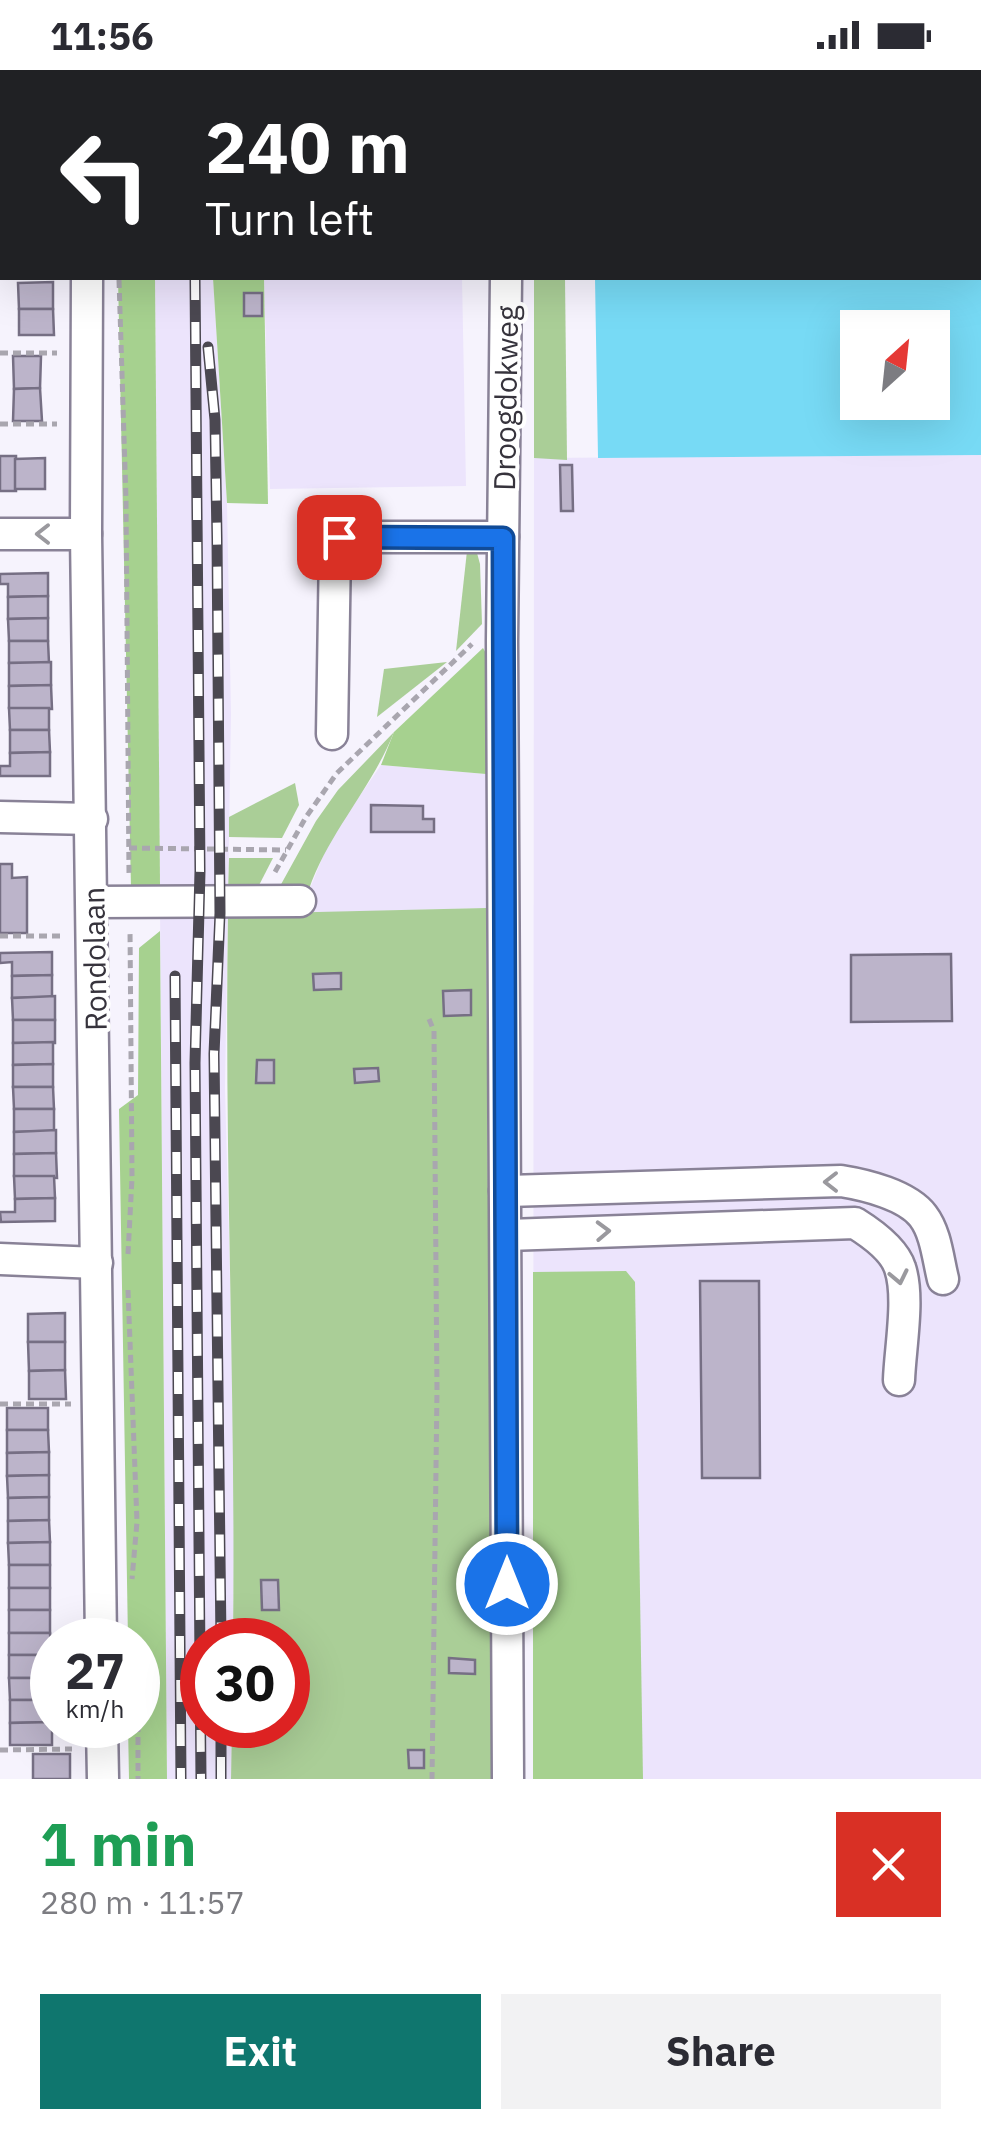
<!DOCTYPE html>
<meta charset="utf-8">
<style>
:root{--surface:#fff;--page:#f2f2f3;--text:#2b2b33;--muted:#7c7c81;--accent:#0f766e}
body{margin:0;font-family:"IBM Plex Sans",sans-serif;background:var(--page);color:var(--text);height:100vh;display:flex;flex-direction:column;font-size:38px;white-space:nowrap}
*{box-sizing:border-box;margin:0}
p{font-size:32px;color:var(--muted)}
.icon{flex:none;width:55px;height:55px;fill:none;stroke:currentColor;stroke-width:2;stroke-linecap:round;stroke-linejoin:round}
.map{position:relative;height:1709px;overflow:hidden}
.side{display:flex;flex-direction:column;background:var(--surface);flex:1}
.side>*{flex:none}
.banner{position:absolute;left:0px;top:0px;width:982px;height:210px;box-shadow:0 10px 40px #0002;background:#202124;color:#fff;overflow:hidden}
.needle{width:65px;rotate:27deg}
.fabs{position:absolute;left:840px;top:240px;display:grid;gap:20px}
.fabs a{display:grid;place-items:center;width:110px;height:110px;border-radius:0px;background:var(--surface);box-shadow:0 10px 40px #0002;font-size:50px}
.speed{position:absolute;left:30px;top:1548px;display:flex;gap:20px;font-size:50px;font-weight:700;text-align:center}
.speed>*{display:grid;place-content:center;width:130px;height:130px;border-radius:50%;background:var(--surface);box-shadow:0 10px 40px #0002;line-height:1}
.speed small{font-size:25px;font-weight:400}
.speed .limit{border:15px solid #d22;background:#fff;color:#111}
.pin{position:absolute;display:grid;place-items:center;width:85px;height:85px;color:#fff;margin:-42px;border-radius:20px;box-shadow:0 5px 15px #0006}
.me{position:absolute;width:110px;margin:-55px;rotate:0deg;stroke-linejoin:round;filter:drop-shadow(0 0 8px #0008)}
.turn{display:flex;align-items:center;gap:35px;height:210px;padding:0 40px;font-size:45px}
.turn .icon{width:130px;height:130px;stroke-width:2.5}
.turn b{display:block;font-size:70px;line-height:85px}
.round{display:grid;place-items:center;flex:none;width:105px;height:105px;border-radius:0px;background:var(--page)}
.headline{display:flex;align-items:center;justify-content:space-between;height:170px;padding:0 40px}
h1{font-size:60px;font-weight:700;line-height:75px;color:#1e9e55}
.button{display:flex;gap:20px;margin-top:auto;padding:20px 40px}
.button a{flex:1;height:115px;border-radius:0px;background:var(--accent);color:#fff;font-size:40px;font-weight:700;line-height:115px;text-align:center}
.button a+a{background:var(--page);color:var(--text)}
.status{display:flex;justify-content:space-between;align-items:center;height:70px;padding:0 50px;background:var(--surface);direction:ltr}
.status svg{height:28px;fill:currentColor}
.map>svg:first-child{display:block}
</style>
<div class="status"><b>11:56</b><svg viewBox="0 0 49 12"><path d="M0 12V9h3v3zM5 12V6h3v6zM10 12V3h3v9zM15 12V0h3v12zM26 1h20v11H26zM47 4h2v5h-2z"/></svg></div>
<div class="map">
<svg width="981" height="1709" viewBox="0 0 981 1709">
<rect width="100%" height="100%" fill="#f6f3fd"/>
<!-- built -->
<g fill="#ece4fc">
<path d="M155 208H213L227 433 231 644 225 1018 235 1402 233 1570H202V1655H232L231 1709H167Z"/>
<path d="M264 208H462L466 416 270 419Z"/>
<path d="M981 385V1709H533L534 388Z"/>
<path d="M381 695 486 704V838L300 843 330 769Z"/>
</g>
<!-- green -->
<g fill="#aace97">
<path d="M534 208H565L567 390 534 388Z"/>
<path d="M467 481 477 483 480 494 482 554 456 581Z"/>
<path d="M447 592 377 647 384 599Z"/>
<path d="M394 662C372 718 329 762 309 819L279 818 316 751 338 720Z"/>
<path d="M295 713 299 735 282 768 229 767V747Z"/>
<path d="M229 788H273L255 823H228Z"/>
<path d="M486 838 492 1709H231L232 1655H288V1570H233C236 1328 224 1086 228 844Z"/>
</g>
<!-- forest -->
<g fill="#a6d18f">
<path d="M118 208H155L160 815 131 818Z"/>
<path d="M213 208H264L268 434 227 433Z"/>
<path d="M483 578 491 592 486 704 381 695 394 662Z"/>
<path d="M160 861 167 1709H129L128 1655H138V1570H128L119 1039 138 1025 139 878Z"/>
<path d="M626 1201 635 1212 643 1709H533V1202Z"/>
</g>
<!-- water -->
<path fill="#77daf5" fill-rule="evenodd" d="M592 0H981V385L598 388 595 208H980V2ZM858 258H932V332H858Z"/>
<!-- building -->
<g fill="#bcb4ca" stroke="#766f84" stroke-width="2.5">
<path d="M53 212V239H19L18 213Z"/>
<rect x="244" y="223" width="18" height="23"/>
<path d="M19 239H53L54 265H19Z"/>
<path d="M13 286H41L40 318 14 319Z"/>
<path d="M40 318 42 351H13L14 319Z"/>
<rect x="0" y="386" width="16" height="35"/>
<path d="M45 388V419H15V389Z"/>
<path d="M560 395H572L573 441H561Z"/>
<path d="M48 503V526L8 527V514H0V504Z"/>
<path d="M48 526V548L8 549V527Z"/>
<path d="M48 548V571H9L8 549Z"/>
<path d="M9 571H48L49 593H9Z"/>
<path d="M51 592V615L9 616V593Z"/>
<path d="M51 615 52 639 9 638V616Z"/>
<path d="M9 638H49V660H10Z"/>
<path d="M10 660H49L50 682 10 683Z"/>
<path d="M50 682V706H0V696H10V683Z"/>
<path d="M371 735 423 736V749H434V762H371Z"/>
<path d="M0 794H12V808L27 807V863H0Z"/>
<path d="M52 882V905L12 906V892L0 893V883Z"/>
<path d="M951 884 952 951 851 952V885Z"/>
<path d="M341 903V919L314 920 313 904Z"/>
<path d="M52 905V927L12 928V906Z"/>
<path d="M471 920V945L444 946 443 921Z"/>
<path d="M55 926V950H13L12 928Z"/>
<rect x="13" y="950" width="42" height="23"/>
<path d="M13 973 53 972V994L13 995Z"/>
<path d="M257 990H274V1013H256Z"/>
<path d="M53 994V1017H13V995Z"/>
<path d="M378 998 379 1011 355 1013 354 999Z"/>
<path d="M13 1017H53L54 1039H14Z"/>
<path d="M14 1039H54V1061L14 1062Z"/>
<path d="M56 1060V1083L14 1084V1062Z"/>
<path d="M56 1083 57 1108 14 1106V1084Z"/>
<path d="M14 1106H54L55 1128 15 1129Z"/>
<path d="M55 1128V1151L1 1152 0 1142H15V1129Z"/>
<path d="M700 1211H759L760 1408H702Z"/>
<path d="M65 1243V1272H28V1244Z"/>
<path d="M28 1272H65V1300L29 1301Z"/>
<path d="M65 1300 66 1329H29V1301Z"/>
<rect x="7" y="1338" width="41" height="22"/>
<path d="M7 1360H48L49 1382 7 1383Z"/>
<path d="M49 1382V1405L7 1406V1383Z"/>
<path d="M49 1405V1427L8 1428 7 1406Z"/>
<path d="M49 1427V1450L8 1451V1428Z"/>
<path d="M49 1450 50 1472 8 1473V1451Z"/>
<path d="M50 1472V1495H9L8 1473Z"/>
<rect x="9" y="1495" width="41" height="23"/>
<path d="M261 1510H278L279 1540H262Z"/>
<rect x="9" y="1518" width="41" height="22"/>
<rect x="9" y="1540" width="41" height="23"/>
<path d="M9 1563H50L51 1585H9Z"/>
<rect x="9" y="1585" width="42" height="23"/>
<path d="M449 1588 475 1590V1604L449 1603Z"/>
<path d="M9 1608H51V1630H10Z"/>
<path d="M10 1630H51L52 1652 10 1653Z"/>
<path d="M52 1652V1675H10V1653Z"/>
<path d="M408 1680H424V1698H409Z"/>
<rect x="33" y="1684" width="37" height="25"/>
</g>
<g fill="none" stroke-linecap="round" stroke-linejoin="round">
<!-- minor casing -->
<g stroke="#898297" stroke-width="35">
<g id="minor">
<path d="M87 0V2"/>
<path d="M480 0 481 2"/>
<path d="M0 142H2"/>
<path d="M87 208 86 464 101 1570"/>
<path d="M506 208 502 571 508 1709"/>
<path d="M0 464H86"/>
<path d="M332 664 335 478 339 467H503"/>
<path d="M0 747 92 749"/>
<path d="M93 832 300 831"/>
<path d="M505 1121 841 1111C866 1115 907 1125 923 1146 936 1163 938 1189 943 1209"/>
<path d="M506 1165 855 1153C871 1163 894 1179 900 1198 910 1227 900 1279 899 1310"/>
<path d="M0 1189 97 1193"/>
<path d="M102 1655 103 1709"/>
</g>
</g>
<!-- path -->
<g stroke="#a9a6af" stroke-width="5" stroke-dasharray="8 5" stroke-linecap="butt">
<path d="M120 2V0"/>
<path d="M119 210 126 430 129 804"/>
<path d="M0 283H57"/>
<path d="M0 354H57"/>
<path d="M129 778 286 780"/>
<path d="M275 802 306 747 337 703 472 574"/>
<path d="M0 866H65"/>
<path d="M429 949 434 961 437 1320 432 1709"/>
<path d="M128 1184 132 1108 130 860"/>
<path d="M128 1220 137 1452 132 1509"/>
<path d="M0 1334H71"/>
<path d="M138 1602V1709"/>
<path d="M0 1680 72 1679"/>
</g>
<!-- minor -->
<use href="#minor" stroke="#fff" stroke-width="30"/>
<!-- rail casing -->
<g stroke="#4b4851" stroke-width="11">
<g id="rail">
<path d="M195 208 200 801 195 993 201 1709"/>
<path d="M208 277 215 350 217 468 220 843 214 984 221 1570"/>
<path d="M175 906 181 1709"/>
<path d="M221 1709V1655"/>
</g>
</g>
<!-- rail -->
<use href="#rail" stroke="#fff" stroke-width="8" stroke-dasharray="22" stroke-linecap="butt"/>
</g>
<!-- one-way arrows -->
<defs><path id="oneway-chevron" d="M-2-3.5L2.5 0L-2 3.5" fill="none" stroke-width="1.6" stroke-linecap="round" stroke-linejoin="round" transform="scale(2.5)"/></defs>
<g stroke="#9a999e">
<use href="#oneway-chevron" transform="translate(43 464) rotate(180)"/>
<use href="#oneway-chevron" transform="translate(831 1112) rotate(-180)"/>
<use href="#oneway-chevron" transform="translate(603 1161) rotate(-2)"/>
<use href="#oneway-chevron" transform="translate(899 1207) rotate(78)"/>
</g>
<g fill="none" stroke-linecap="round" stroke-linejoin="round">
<!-- route casing -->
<g stroke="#114b97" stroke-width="25">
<path id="route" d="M339 467 503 468 507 1514"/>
</g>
<!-- route -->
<use href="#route" stroke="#1a73e8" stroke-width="18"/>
</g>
<g text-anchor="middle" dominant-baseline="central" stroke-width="8" stroke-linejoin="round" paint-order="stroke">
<!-- street labels -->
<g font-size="30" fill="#36333c" stroke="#fff">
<text transform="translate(505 328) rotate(-89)">Droogdokweg</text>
<text transform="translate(94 889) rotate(-91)">Rondolaan</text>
</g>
</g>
</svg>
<div class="fabs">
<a><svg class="needle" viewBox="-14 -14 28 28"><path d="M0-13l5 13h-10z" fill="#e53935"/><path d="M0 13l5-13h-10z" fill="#7c7c81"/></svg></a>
</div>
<div class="speed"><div>27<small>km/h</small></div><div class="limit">30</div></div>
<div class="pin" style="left:339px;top:467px;background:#d93025"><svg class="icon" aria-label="arrive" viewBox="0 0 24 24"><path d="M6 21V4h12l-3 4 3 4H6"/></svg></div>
<svg class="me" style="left:507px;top:1514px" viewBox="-20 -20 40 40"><circle r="17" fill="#1a73e8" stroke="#fff" stroke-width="3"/><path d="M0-11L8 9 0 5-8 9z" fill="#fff"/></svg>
<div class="banner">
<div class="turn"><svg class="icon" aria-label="left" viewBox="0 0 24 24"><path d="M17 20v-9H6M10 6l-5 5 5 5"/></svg><div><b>240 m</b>Turn left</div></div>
</div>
</div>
<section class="side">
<div class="headline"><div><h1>1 min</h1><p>280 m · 11:57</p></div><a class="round" style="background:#d93025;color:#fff"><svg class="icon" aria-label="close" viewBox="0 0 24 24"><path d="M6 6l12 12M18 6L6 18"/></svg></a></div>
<div class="button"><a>Exit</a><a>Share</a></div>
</section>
